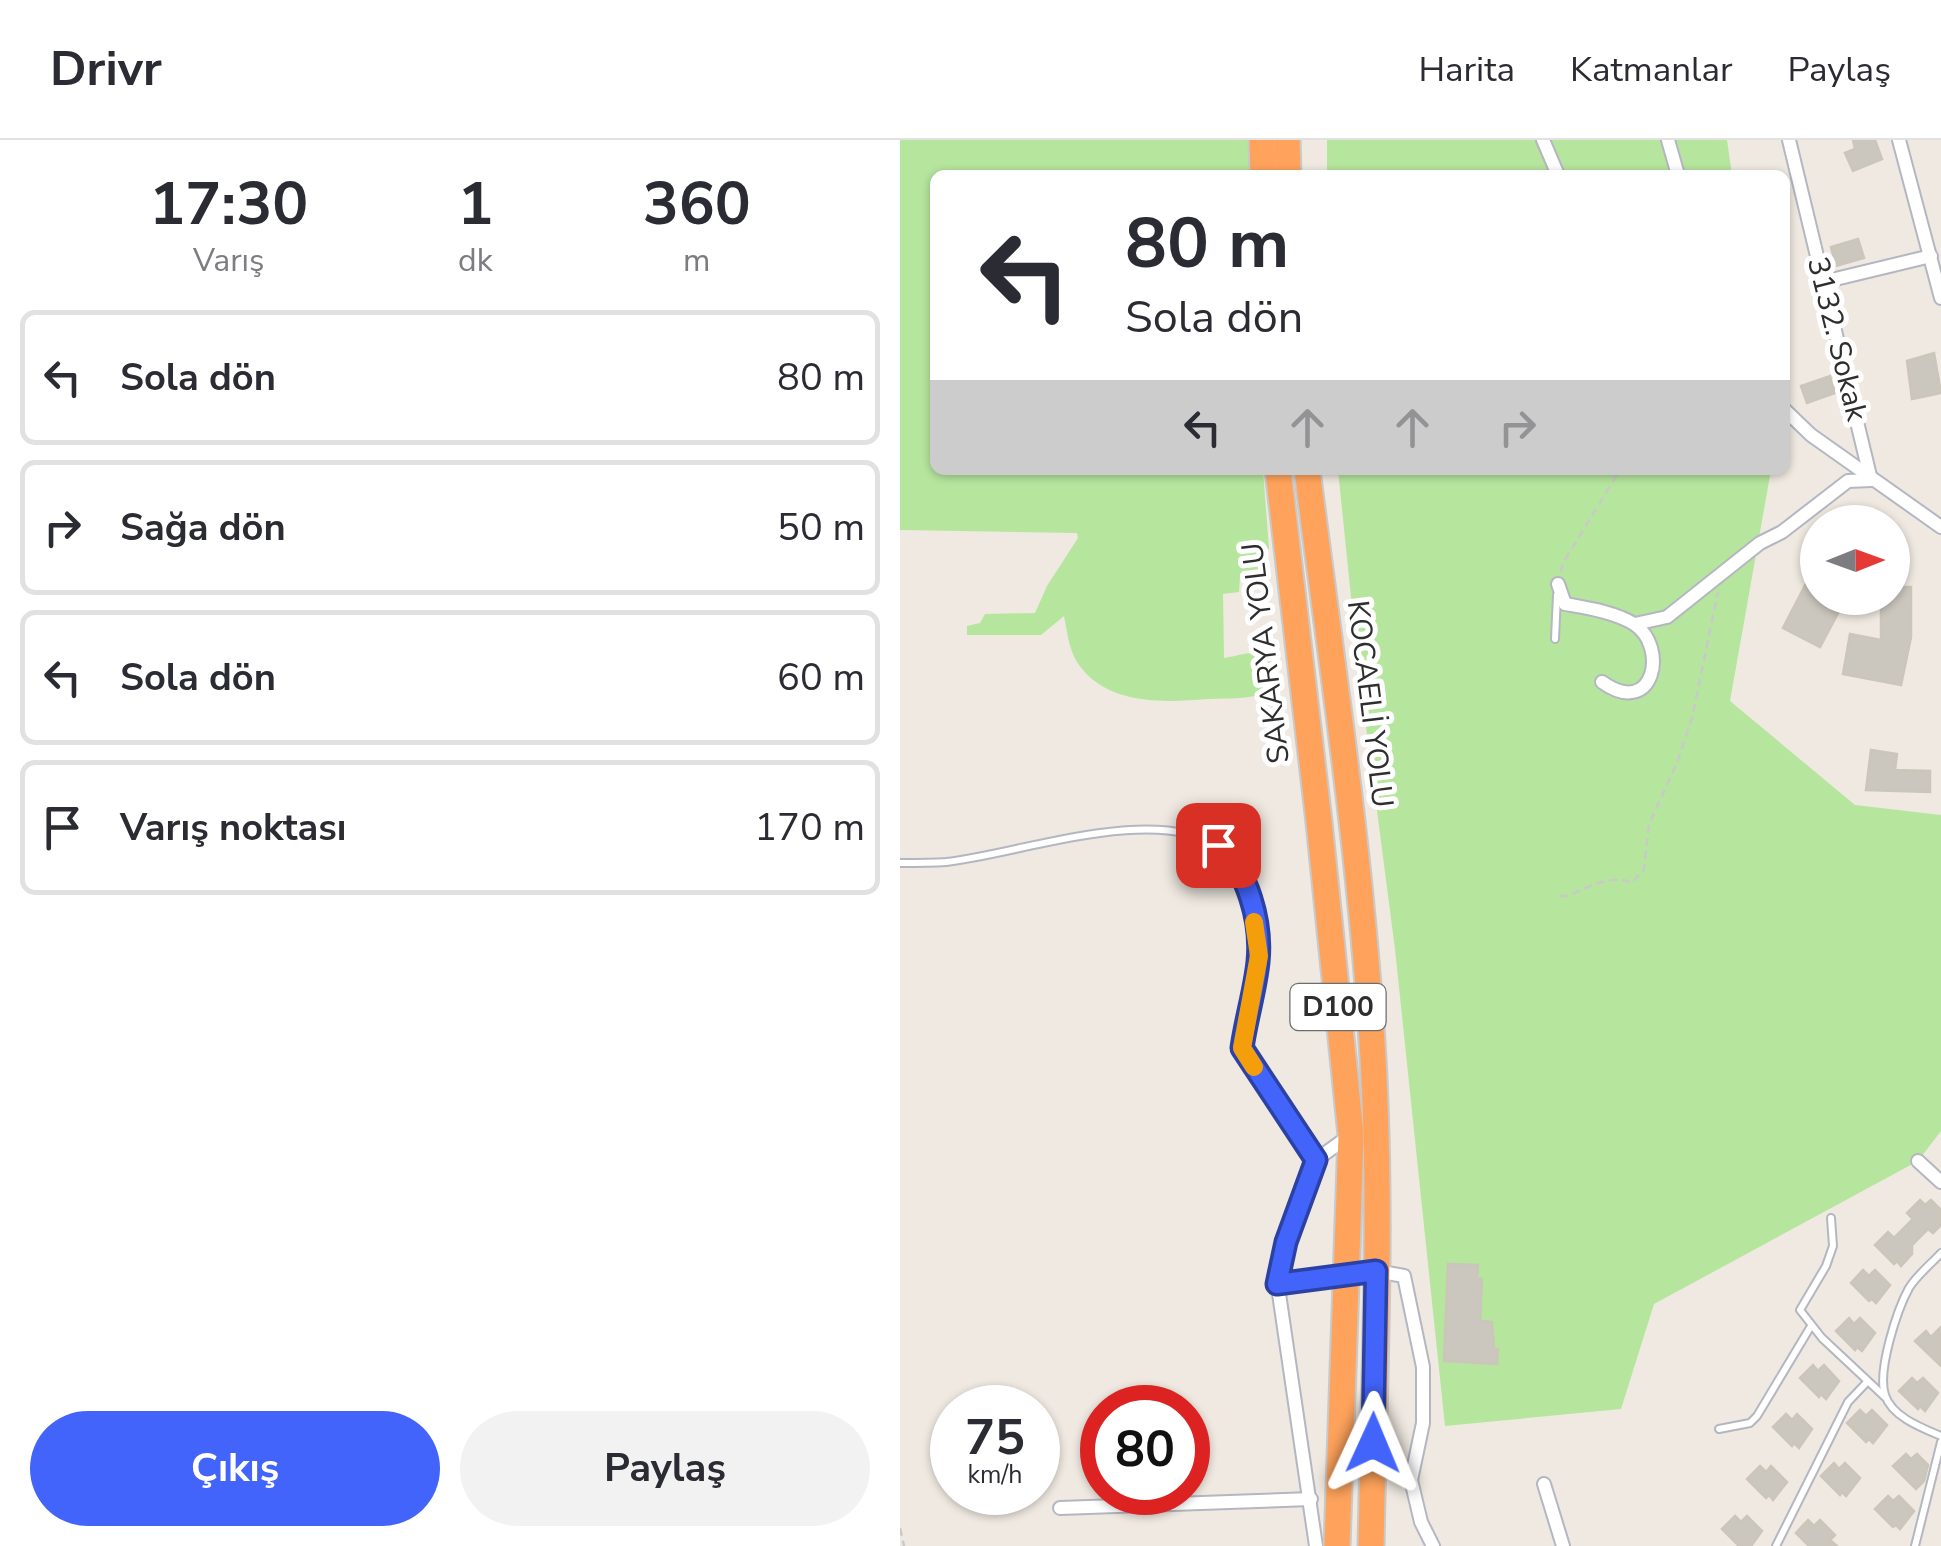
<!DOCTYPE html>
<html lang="tr">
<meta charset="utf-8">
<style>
:root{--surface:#fff;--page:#f2f2f3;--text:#2b2b33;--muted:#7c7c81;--line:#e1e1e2;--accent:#4264fb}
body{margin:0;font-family:"Nunito Sans",sans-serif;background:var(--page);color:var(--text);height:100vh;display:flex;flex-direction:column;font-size:38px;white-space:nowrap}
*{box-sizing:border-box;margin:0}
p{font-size:32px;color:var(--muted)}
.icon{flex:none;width:55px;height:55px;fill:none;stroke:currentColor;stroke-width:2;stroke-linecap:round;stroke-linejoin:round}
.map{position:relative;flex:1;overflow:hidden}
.details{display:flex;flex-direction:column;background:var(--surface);width:900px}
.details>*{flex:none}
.hud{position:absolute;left:30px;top:30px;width:860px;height:305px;border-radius:15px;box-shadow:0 2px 8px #0004;background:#fff;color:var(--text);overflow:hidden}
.needle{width:65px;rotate:89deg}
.buttons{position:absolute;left:900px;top:365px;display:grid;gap:20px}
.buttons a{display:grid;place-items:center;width:110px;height:110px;border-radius:50%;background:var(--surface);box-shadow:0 2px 8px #0004;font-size:50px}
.speed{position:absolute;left:30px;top:1245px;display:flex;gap:20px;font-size:50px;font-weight:700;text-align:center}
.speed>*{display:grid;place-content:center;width:130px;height:130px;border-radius:50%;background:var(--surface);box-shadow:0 2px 8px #0004;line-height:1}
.speed small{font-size:25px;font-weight:400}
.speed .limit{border:15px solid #d22;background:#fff;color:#111}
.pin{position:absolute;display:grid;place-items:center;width:85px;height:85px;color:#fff;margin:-42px;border-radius:20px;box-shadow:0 5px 15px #0006}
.me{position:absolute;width:110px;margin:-55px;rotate:1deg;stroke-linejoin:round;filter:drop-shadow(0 0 8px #0008)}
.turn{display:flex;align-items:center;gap:35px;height:210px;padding:0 30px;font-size:45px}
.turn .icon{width:130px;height:130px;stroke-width:2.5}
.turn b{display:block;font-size:70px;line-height:85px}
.lanes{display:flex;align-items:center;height:95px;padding:0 30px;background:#0003;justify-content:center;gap:50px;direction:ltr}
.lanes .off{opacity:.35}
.eta{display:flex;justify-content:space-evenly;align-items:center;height:170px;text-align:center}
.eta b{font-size:60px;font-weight:700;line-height:70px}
.button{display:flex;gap:20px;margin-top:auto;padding:20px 30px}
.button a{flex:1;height:115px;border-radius:60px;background:var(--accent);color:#fff;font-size:40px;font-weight:700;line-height:115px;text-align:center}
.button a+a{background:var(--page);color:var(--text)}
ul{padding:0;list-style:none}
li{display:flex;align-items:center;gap:30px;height:135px;margin:0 20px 15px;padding:0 10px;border:5px solid var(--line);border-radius:15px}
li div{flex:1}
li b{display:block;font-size:38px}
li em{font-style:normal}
header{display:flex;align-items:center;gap:60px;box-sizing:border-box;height:140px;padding:0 50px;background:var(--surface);border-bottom:2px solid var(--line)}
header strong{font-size:48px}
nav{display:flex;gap:55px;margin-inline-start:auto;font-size:35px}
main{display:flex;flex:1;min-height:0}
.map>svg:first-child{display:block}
</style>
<header>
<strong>Drivr</strong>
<nav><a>Harita</a><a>Katmanlar</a><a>Paylaş</a></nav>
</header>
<main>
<section class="details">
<div class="eta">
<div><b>17:30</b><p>Varış</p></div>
<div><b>1</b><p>dk</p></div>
<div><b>360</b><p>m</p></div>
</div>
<ul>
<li><svg class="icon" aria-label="left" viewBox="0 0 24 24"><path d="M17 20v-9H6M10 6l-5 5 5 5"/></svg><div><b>Sola dön</b></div><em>80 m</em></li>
<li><svg class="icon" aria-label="right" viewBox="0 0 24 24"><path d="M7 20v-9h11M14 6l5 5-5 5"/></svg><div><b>Sağa dön</b></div><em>50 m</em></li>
<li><svg class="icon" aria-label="left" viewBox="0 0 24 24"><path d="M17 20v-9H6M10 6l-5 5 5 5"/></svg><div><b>Sola dön</b></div><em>60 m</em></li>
<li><svg class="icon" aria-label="arrive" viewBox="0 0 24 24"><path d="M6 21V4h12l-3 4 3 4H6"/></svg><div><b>Varış noktası</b></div><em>170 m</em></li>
</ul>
<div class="button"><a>Çıkış</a><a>Paylaş</a></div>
</section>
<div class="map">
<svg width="1041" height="1406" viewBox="0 0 1041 1406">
<rect width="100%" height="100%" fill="#efe9e1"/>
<!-- green -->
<g fill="#b6e59e">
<path d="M0 0H350V35H35V330H363L369 408 362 423 364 431 361 436 340 437 339 452 323 454 324 518C344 515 356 507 375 521L376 541 370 551C351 560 328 558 307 559 262 563 205 565 177 522 169 509 167 491 164 476L141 495H67V486L80 483 85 474 135 473 147 446 178 398 177 393 0 390Z"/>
<path d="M427 0H827L832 35H427Z"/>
<path d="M438 330H871L830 561 955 665 1041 675V991L1018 1021 754 1164 721 1269 545 1286 495 809 458 525Z"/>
</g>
<!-- building -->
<g fill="#cbc7bf" stroke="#cbc5ba" stroke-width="2.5">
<path d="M953 0H975L982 19 953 31 945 13 955 9Z"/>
<path d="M958 99 964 118 936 126 931 107Z"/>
<path d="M1034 213 1041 253 1012 259 1007 221Z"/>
<path d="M930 236 935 253 907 263 901 246Z"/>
<path d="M910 436 918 440V458H946L920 507 883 488Z"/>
<path d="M992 447H1011V497L1001 545 943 534 950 494 981 500V458H992Z"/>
<path d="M971 610 997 614 995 630 1030 631V652L966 650Z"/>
<path d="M1020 1060 1025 1065 1031 1060 1041 1070V1085L1033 1093 1028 1089 1012 1105V1114L1001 1126 997 1121 994 1124 975 1105 988 1092 994 1098 1013 1079 1007 1073Z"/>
<path d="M548 1124 578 1125 577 1139H582L580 1181 592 1182 594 1209H598L597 1224 544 1221Z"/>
<path d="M963 1130 969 1136 975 1130 990 1145 976 1163 972 1159 969 1161 951 1143Z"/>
<path d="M949 1178 954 1184 960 1178 975 1193 962 1211 957 1207 955 1210 936 1191Z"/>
<path d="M1041 1187V1226L1015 1201 1026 1191 1031 1197Z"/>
<path d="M913 1225 918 1231 924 1225 939 1241 926 1259 921 1254 919 1257 900 1238Z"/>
<path d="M1012 1238 1017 1243 1023 1238 1038 1253 1025 1271 1020 1266 1018 1269 999 1251Z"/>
<path d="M960 1270 966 1276 972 1270 987 1285 973 1303 969 1299 966 1302 947 1283Z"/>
<path d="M886 1274 892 1280 897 1274 912 1289 899 1308 894 1303 892 1306 873 1287Z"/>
<path d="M1006 1314 1011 1319 1017 1314 1028 1325 1024 1341 1016 1349 993 1326Z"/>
<path d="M934 1323 939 1329 945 1323 960 1338 946 1356 942 1352 940 1355 921 1336Z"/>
<path d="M860 1326 866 1332 871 1326 887 1342 873 1360 869 1355 866 1358 847 1339Z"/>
<path d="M988 1356 993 1361 999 1356 1014 1371 1000 1389 996 1385 993 1387 975 1369Z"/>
<path d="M835 1376 841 1382 847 1376 862 1391 851 1406H839L822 1389Z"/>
<path d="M908 1380 914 1386 920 1380 935 1395 930 1400 937 1406H909L896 1393Z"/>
</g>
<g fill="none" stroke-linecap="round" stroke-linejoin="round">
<!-- lane casing -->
<g stroke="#b4b7c1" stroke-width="10">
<g id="lane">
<path d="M655 499 657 455"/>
<path d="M0 723C15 723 31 723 46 722 119 714 252 664 318 706 347 724 359 785 359 818 358 848 346 878 342 908L416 1019"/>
<path d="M931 1078 933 1106 926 1126 900 1170 922 1198 985 1257"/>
<path d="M1041 1113C1031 1124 1017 1135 1009 1148 997 1170 977 1231 985 1255 992 1277 1022 1288 1041 1296"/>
<path d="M819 1289 850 1283 857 1276 911 1186"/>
<path d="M876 1406 948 1262 967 1242"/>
<path d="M1015 1406 1041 1302"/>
</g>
</g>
<!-- street casing -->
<g stroke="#b4b7c1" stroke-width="16">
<g id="street">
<path d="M643 0 658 35"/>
<path d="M768 0 778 35"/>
<path d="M999 0 1041 158"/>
<path d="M923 142 1031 116"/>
<path d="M885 270 911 295 1041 387"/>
<path d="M658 444 665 464C687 468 715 472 734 484 769 507 754 579 702 542"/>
<path d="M735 484 767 477 860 403 882 392 948 341 971 340 889 0"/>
<path d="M1018 1021 1041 1042"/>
<path d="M377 1144 476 1131 504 1136 523 1227V1283L511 1340 521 1382 533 1406"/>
<path d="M644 1344 663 1406"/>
<path d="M160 1368 411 1359"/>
<path d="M416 1406 377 1140 386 1102 416 1020 449 996"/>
</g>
</g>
<!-- highway casing -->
<g stroke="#c9c9c9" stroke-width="29">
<g id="highway">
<path d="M362 0 363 35"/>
<path d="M387 0 388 35"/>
<path d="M378 330 419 682 451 995 437 1406"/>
<path d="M407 330C432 526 462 722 473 919 482 1081 474 1244 471 1406"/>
</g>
</g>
<!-- path -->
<g stroke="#c9c9c9" stroke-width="2.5" stroke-dasharray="8 5" stroke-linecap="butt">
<path d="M661 432 663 423 720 330"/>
<path d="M660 756H667C687 748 712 733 732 743L744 729 749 684 777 623 792 578 818 452"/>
<path d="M0 1388 4 1406"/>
</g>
<!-- lane -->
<use href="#lane" stroke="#fff" stroke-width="6"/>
<!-- street -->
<use href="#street" stroke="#fff" stroke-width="12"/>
<!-- highway -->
<use href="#highway" stroke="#ffa35c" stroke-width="25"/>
</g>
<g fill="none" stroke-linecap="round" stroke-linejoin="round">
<!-- route casing -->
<g stroke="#2b41a3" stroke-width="25">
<path id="route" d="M318 705C348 730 362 783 358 822 355 851 346 879 342 908L416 1020 386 1102 377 1144 476 1131 473 1303"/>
</g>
<!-- route -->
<use href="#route" stroke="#4264fb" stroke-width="18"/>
<!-- slow -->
<path stroke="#f59e0b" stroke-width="18" d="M354 782 359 816 342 908 354 927"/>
</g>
<g text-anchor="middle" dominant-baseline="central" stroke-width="10" stroke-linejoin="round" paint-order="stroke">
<!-- shield labels -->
<rect fill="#fff" stroke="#6d6d6d" stroke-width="2.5" x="390.5" y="844" width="95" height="46" rx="8"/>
<g font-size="28" font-weight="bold" fill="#2e2e2e">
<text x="438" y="867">D100</text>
</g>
<!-- street labels -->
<g font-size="30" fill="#2e2e2e" stroke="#fff">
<text transform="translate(937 199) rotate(76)">3132. Sokak</text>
<text transform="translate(366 513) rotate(-97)">SAKARYA YOLU</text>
<text transform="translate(470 564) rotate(83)">KOCAELİ YOLU</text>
</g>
</g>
</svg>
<div class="buttons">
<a><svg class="needle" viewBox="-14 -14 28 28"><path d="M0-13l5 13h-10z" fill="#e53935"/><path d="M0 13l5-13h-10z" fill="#7c7c81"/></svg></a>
</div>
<div class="speed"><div>75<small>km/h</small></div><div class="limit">80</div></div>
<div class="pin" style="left:318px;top:705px;background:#d93025"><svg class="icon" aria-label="arrive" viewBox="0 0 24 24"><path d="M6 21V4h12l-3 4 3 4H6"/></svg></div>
<svg class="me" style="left:473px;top:1303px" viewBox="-20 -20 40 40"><path d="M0-17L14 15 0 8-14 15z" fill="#4264fb" stroke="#fff" stroke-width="4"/></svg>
<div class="hud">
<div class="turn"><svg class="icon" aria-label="left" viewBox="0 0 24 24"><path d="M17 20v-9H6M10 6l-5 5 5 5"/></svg><div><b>80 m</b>Sola dön</div></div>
<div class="lanes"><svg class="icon" aria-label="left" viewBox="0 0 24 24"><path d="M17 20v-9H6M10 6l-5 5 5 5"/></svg><svg class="icon off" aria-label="ahead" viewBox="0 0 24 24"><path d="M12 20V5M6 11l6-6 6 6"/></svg><svg class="icon off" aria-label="ahead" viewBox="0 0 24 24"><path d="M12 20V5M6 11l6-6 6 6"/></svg><svg class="icon off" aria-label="right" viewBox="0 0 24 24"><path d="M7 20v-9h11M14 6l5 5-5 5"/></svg></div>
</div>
</div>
</main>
